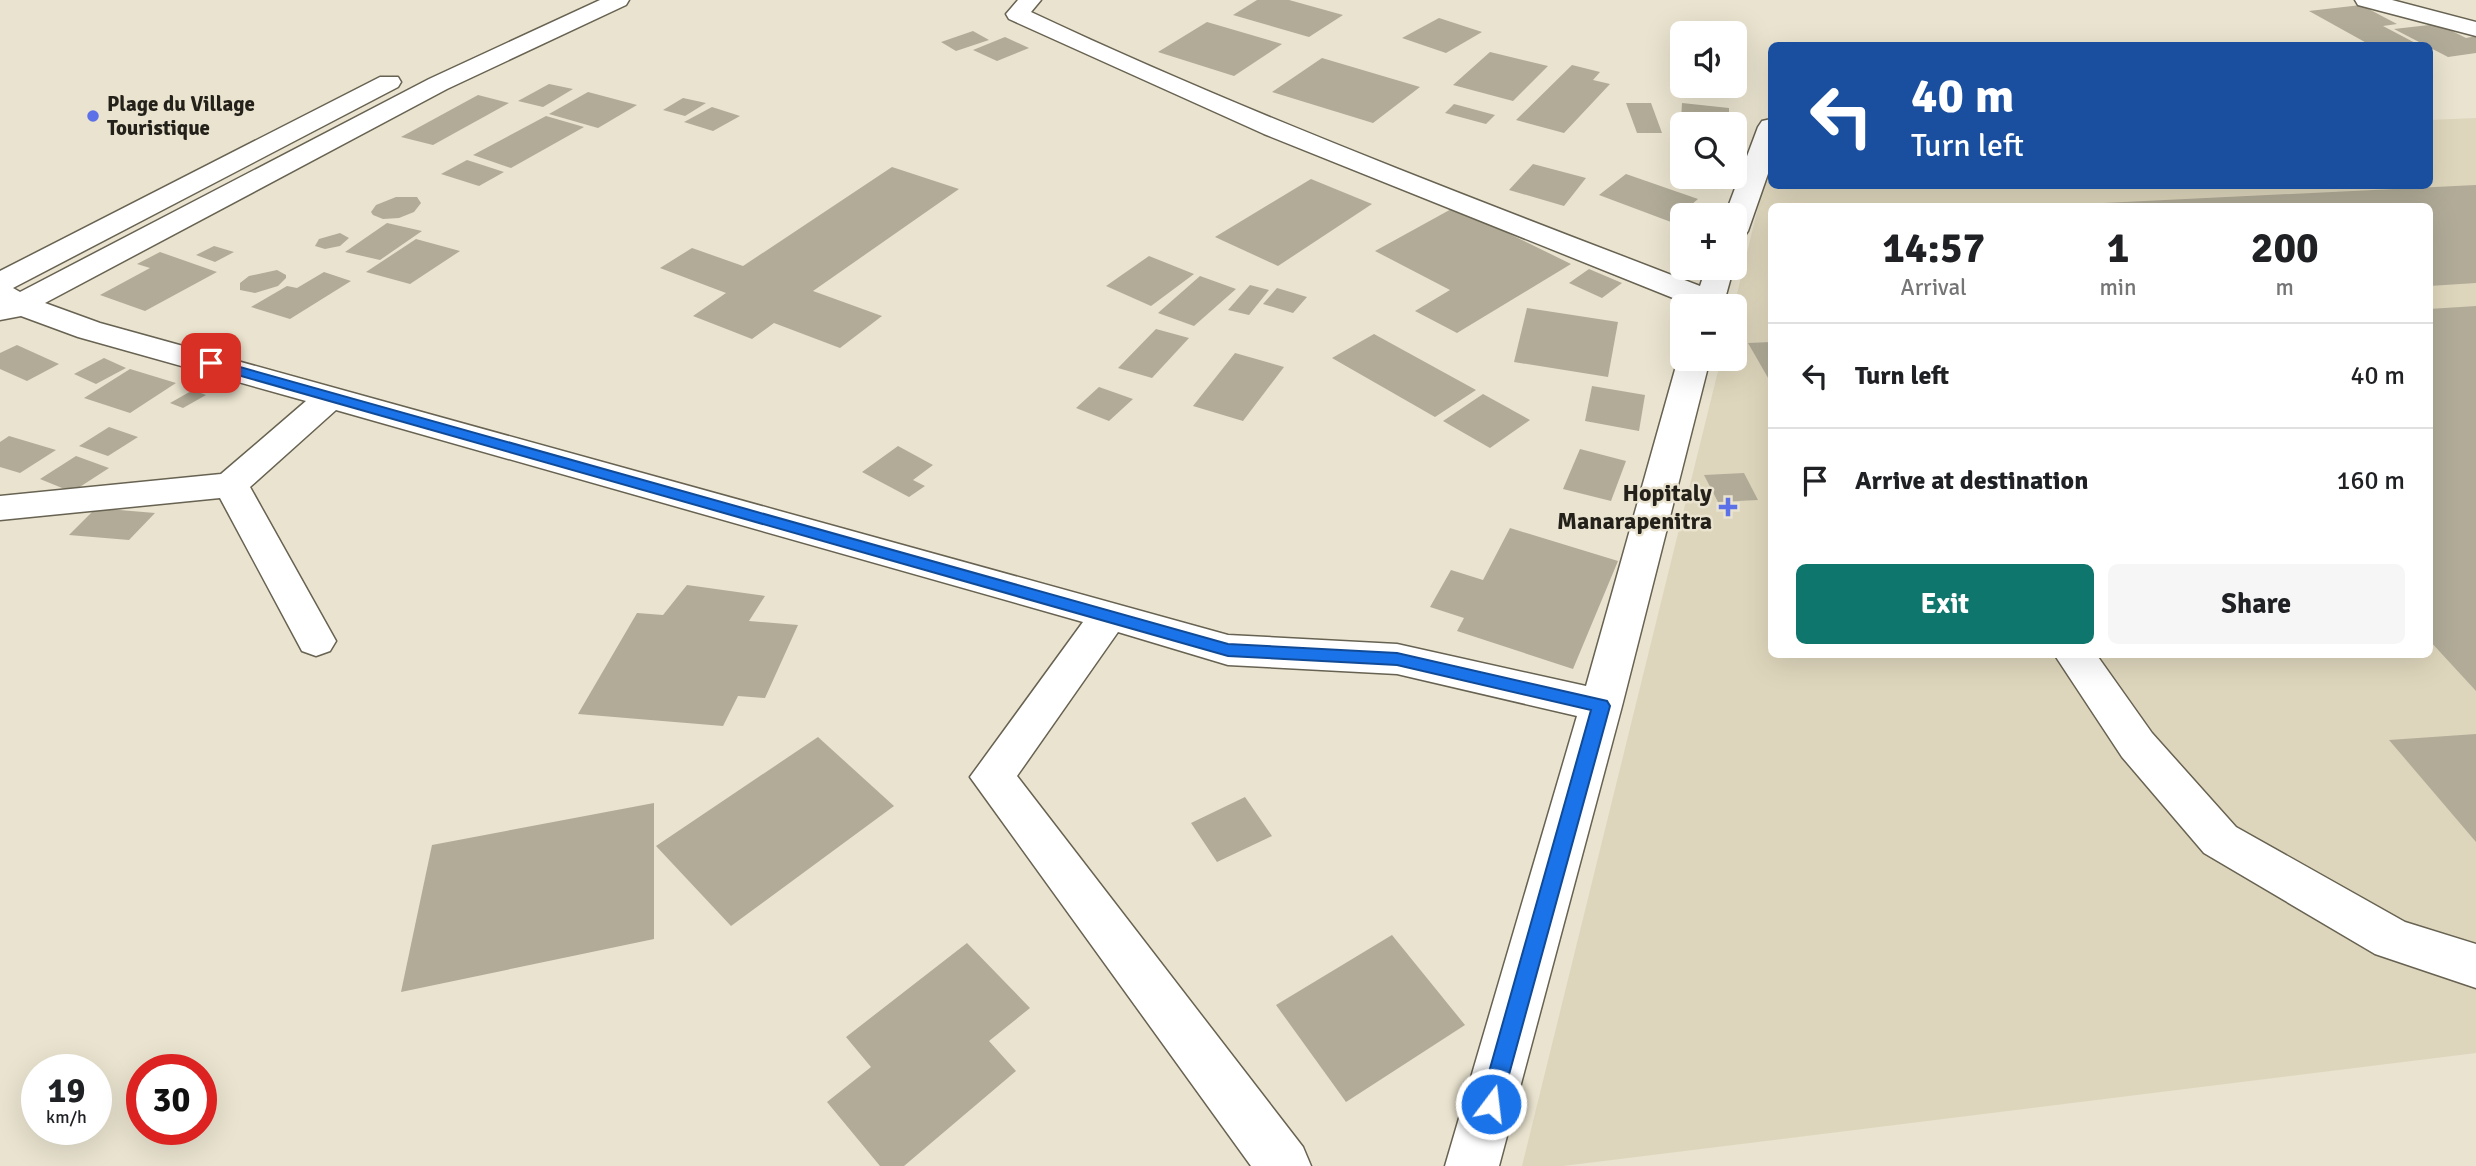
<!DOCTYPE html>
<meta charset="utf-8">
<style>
:root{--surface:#fff;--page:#f6f6f6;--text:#202124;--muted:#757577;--line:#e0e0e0;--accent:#0f766e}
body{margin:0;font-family:Signika,sans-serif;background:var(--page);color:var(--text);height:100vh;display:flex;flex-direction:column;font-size:26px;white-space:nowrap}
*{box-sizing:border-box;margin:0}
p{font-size:23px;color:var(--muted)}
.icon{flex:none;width:38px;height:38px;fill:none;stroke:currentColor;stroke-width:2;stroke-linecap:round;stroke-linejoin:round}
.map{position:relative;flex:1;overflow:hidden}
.side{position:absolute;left:1768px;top:203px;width:665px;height:455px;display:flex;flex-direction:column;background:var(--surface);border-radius:10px;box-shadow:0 7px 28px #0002}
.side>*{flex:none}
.hud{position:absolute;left:1768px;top:42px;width:665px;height:147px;border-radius:10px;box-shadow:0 7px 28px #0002;background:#1a4fa0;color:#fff;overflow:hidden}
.buttons{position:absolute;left:1670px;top:21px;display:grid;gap:14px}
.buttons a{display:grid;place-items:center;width:77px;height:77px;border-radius:10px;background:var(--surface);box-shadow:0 7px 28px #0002;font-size:35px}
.speed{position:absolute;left:21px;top:1054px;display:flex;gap:14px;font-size:35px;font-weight:700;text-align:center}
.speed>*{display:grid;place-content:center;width:91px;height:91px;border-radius:50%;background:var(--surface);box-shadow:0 7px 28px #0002;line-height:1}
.speed small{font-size:18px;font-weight:400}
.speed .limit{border:10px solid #d22;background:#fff;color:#111}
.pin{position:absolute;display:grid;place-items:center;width:60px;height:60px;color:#fff;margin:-30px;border-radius:14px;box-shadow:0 4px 10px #0006}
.me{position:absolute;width:77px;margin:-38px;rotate:15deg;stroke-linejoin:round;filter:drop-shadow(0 0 5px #0008)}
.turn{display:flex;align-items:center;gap:24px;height:147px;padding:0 28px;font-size:32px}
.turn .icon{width:91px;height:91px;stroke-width:2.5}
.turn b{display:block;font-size:49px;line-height:60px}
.eta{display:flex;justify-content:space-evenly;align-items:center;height:119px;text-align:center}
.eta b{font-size:42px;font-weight:700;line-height:49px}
.cta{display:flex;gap:14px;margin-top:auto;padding:14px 28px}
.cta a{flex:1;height:80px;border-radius:10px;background:var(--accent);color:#fff;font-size:28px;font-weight:700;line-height:80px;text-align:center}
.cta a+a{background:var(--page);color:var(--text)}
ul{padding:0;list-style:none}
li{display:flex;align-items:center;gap:21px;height:105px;padding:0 28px;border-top:2px solid var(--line)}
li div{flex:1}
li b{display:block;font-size:26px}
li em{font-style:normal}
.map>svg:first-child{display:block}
</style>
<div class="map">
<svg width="2476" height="1166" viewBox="0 0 2476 1166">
<rect width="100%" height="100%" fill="#e9e3cf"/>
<!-- built -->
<path fill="#ded6bc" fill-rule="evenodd" d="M2476 118V1053L1563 1166H1522L1721 359H1734V306L1771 154V186H2429V120ZM1771 206H2429V654H1771Z"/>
<!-- building -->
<g fill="#b1ab98">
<path d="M1257 0H1289L1343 15 1309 37 1233 15Z"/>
<path d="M2361 5 2397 24 2383 26 2421 46H2372L2309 11Z"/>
<path d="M1439 18 1482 32 1446 53 1402 38Z"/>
<path d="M1207 22 1282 44 1234 76 1158 52Z"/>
<path d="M2438 24 2466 38 2476 36V53L2448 57 2394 29Z"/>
<path d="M973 31 989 40 956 51 941 42Z"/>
<path d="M1005 37 1029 48 997 61 973 50Z"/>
<path d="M1490 52 1548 66 1513 101 1453 85Z"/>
<path d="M1322 58 1420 87 1373 123 1272 92Z"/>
<path d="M1572 65 1600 72 1593 80 1610 84 1564 133 1516 120Z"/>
<path d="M549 84 573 89 543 107 518 101Z"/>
<path d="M588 92 637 105 598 128 549 114Z"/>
<path d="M478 95 509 103 433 145 401 137Z"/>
<path d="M683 98 706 103 685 116 663 110Z"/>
<path d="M1626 103H1651L1662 133H1637Z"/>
<path d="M1682 103 1729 108V124L1681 121Z"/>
<path d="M1454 104 1495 115 1486 124 1445 113Z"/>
<path d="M712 107 740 116 713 131 684 122Z"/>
<path d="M546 116 584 127 511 168 473 155Z"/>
<path d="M467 160 504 172 479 186 441 174Z"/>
<path d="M1533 164 1586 178 1564 206 1509 190Z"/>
<path d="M892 167 959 189 813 291 882 316 840 348 774 323 752 339 693 316 726 293 660 268 692 248 743 266Z"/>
<path d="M1626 174 1698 199 1671 222 1599 195Z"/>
<path d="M1311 179 1372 204 1278 266 1215 237Z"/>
<path d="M2476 185V283L2429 286V206H2042Z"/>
<path d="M396 197H417L421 203 414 212 399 218 383 219 373 215 371 212 376 205Z"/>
<path d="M1455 207 1571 264 1457 333 1415 311 1450 290 1375 251Z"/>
<path d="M387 223 422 231 380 260 345 252Z"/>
<path d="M340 233 349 238 340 246 325 249 315 246 319 239Z"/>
<path d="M416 239 460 251 410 284 366 272Z"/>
<path d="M214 246 234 252 215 262 196 255Z"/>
<path d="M160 252 217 272 145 311 100 295 150 268 137 264Z"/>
<path d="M1149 256 1194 274 1151 306 1106 286Z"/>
<path d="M1589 269 1622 283 1602 298 1569 283Z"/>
<path d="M277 270 286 275V278L278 286 255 293 240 290V283L249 276Z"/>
<path d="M324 272 351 281 290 319 251 307 287 286 297 288Z"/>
<path d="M1200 276 1236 289 1194 326 1158 313Z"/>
<path d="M1250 285 1269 290 1249 315 1228 310Z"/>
<path d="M1277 288 1307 297 1293 313 1263 304Z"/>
<path d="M2476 306V691L2429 640V309Z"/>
<path d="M1527 308 1618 322 1608 377 1514 362Z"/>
<path d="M1156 329 1189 338 1152 378 1118 368Z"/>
<path d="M1374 334 1476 390 1435 417 1332 358Z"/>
<path d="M1771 342V383L1748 343Z"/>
<path d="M17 345 59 364 27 381 0 369V353Z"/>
<path d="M1235 353 1284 367 1243 421 1193 406Z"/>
<path d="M104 358 126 368 96 384 74 374Z"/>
<path d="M130 369 176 383 130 413 84 398Z"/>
<path d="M1592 386 1645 395 1639 431 1585 421Z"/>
<path d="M1099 387 1133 399 1109 421 1076 408Z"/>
<path d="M193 390 206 395 183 408 170 403Z"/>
<path d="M1483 394 1530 420 1490 448 1443 421Z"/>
<path d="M109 427 138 437 108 456 79 446Z"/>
<path d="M9 436 56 450 20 473 0 467V442Z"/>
<path d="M898 446 933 465 913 480 925 486 909 497 862 472Z"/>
<path d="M1580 449 1626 461 1611 501 1563 489Z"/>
<path d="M76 456 109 468 72 492 40 479Z"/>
<path d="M1744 473 1758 500 1718 502 1704 475Z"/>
<path d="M96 508 155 513 129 540 69 535Z"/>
<path d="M1510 528 1618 561 1573 669 1457 631 1464 618 1430 607 1451 570 1483 580Z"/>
<path d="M687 585 765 596 749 621 798 625 765 698 738 696 723 726 578 714 637 613 663 615Z"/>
<path d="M2476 734V842L2389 740Z"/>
<path d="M818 737 894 806 731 926 656 846Z"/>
<path d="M1245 797 1272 836 1217 862 1191 823Z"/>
<path d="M654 803V939L401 992 432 845Z"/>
<path d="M1392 935 1465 1025 1346 1102 1276 1005Z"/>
<path d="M967 943 1030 1008 989 1041 1016 1071 904 1166H880L827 1102 871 1067 846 1037Z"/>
</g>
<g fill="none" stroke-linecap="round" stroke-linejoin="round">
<!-- minor casing -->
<g stroke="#676251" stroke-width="3">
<g id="minor">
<path d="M600 0H629L626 5 447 89 45 303 100 323 1228 635 1397 644 1586 686 1678 359 1682 353V359H1710L1622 706 1499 1166H1445L1577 716 1397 674 1228 665 1118 632 1017 776 1303 1147 1311 1166H1251L970 777 1083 622 336 410 250 487 336 641 330 651 316 656 302 651 220 498 0 520V496L221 474 306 401 78 337 21 316 0 320V271L380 77H398L401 82 398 87 13 288 20 292 429 79Z"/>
<path d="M1018 0H1041L1031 12C1250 115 1475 199 1700 286L1706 268 1734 266 1723 306H1693L1264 134 1009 19 1006 14Z"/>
<path d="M2355 0H2392L2476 22V36L2358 5Z"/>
<path d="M1771 119V165L1748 231 1744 237 1734 240V215H1725L1758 127 1762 121Z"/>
<path d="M2054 654H2096L2152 733 2236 827 2405 922 2476 944V988L2375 954 2204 853 2122 757Z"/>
</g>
</g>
<!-- minor -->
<use href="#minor" fill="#fff" fill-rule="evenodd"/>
</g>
<!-- route -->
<path fill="#1a73e8" stroke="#114b97" stroke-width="2" d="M206 360H215L1228 644 1397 653 1607 701 1610 706 1499 1111 1491 1114 1483 1111 1480 1104 1591 710 1397 665 1228 656 206 366Z"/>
<!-- markers -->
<g fill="#5c70e7" stroke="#e9e3cf" stroke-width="2.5">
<circle cx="93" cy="116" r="7"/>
<path d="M1724.5 496.5h7v7h7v7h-7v7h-7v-7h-7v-7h7z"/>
</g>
<g text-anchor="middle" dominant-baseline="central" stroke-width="5" stroke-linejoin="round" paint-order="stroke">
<!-- far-poi labels -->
<g font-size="21" font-weight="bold" fill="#23211a" stroke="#e9e3cf" text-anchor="start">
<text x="107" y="104">Plage du Village<tspan x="107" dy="24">Touristique</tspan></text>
</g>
<!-- poi labels -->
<g font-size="24" font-weight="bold" fill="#23211a" stroke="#e9e3cf" text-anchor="end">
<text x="1712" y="493">Hopitaly<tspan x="1712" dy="28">Manarapenitra</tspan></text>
</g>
</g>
</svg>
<div class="buttons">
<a><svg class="icon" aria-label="sound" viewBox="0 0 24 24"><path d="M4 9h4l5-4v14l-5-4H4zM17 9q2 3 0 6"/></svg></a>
<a><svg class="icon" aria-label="search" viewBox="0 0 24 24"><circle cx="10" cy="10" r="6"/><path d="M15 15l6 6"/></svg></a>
<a>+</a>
<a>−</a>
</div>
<div class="speed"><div>19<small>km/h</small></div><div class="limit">30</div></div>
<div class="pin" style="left:211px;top:363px;background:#d93025"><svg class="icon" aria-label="arrive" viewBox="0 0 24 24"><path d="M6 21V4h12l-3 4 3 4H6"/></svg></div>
<svg class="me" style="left:1491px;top:1104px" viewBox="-20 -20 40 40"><circle r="17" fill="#1a73e8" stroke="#fff" stroke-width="3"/><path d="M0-11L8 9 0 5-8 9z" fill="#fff"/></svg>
<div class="hud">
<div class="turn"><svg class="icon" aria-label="left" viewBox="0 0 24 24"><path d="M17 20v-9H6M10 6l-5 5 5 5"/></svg><div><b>40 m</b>Turn left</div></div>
</div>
<section class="side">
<div class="eta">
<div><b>14:57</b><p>Arrival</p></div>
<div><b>1</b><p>min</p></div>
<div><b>200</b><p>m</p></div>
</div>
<ul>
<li><svg class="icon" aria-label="left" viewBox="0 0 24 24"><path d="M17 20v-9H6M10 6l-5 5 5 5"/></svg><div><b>Turn left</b></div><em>40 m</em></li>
<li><svg class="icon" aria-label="arrive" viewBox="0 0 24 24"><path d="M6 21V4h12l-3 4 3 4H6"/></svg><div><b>Arrive at destination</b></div><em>160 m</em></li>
</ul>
<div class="cta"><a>Exit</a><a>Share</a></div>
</section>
</div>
